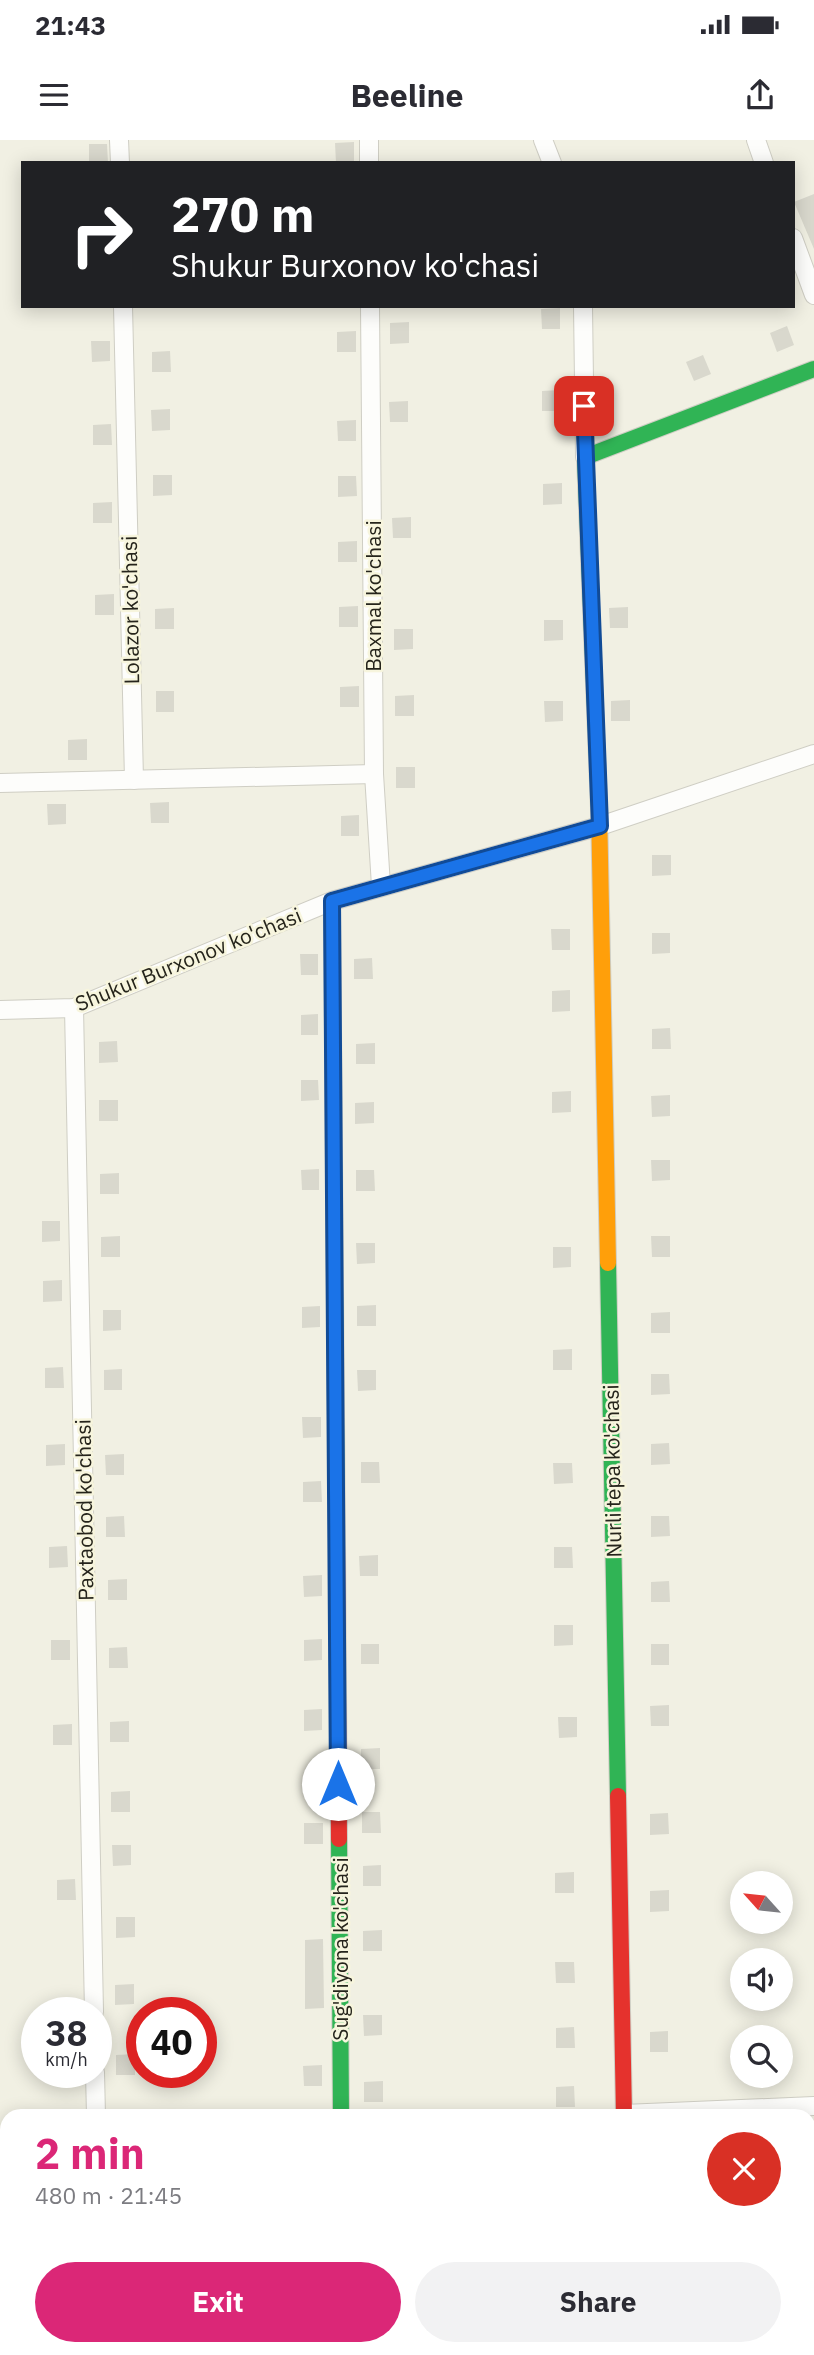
<!DOCTYPE html>
<meta charset="utf-8">
<style>
:root{--surface:#fff;--page:#f2f2f3;--text:#2b2b33;--muted:#7c7c81;--accent:#db2777}
body{margin:0;font-family:"IBM Plex Sans",sans-serif;background:var(--page);color:var(--text);height:100vh;display:flex;flex-direction:column;font-size:26px;white-space:nowrap}
*{box-sizing:border-box;margin:0}
p{font-size:23px;color:var(--muted)}
.icon{flex:none;width:38px;height:38px;fill:none;stroke:currentColor;stroke-width:2;stroke-linecap:round;stroke-linejoin:round}
.map{position:relative;flex:1;overflow:hidden}
.details{position:absolute;left:0px;top:1969px;width:816px;height:247px;display:flex;flex-direction:column;background:var(--surface);border-radius:21px 21px 0 0;box-shadow:0 4px 18px #0003}
.details>*{flex:none}
.hud{position:absolute;left:21px;top:21px;width:774px;height:147px;border-radius:0px;box-shadow:0 4px 18px #0003;background:#202124;color:#fff;overflow:hidden}
.needle{width:46px;rotate:297deg}
.controls{position:absolute;left:730px;top:1731px;display:grid;gap:14px}
.controls a{display:grid;place-items:center;width:63px;height:63px;border-radius:50%;background:var(--surface);box-shadow:0 4px 18px #0003;font-size:35px}
.speed{position:absolute;left:21px;top:1857px;display:flex;gap:14px;font-size:35px;font-weight:700;text-align:center}
.speed>*{display:grid;place-content:center;width:91px;height:91px;border-radius:50%;background:var(--surface);box-shadow:0 4px 18px #0003;line-height:1}
.speed small{font-size:18px;font-weight:400}
.speed .limit{border:10px solid #d22;background:#fff;color:#111}
.pin{position:absolute;display:grid;place-items:center;width:60px;height:60px;color:#fff;margin:-30px;border-radius:14px;box-shadow:0 4px 10px #0006}
.me{position:absolute;width:77px;margin:-38px;rotate:0deg;stroke-linejoin:round;filter:drop-shadow(0 0 5px #0008)}
.turn{display:flex;align-items:center;gap:24px;height:147px;padding:0 35px;font-size:32px}
.turn .icon{width:91px;height:91px;stroke-width:2.5}
.turn b{display:block;font-size:49px;line-height:60px}
.round{display:grid;place-items:center;flex:none;width:74px;height:74px;border-radius:37px;background:var(--page)}
.head{display:flex;align-items:center;justify-content:space-between;height:119px;padding:0 35px}
h1{font-size:42px;font-weight:800;line-height:52px;color:var(--accent)}
.button{display:flex;gap:14px;margin-top:auto;padding:14px 35px}
.button a{flex:1;height:80px;border-radius:42px;background:var(--accent);color:#fff;font-size:28px;font-weight:800;line-height:80px;text-align:center}
.button a+a{background:var(--page);color:var(--text)}
.status{display:flex;justify-content:space-between;align-items:center;height:49px;padding:0 35px;background:var(--surface);direction:ltr}
.status svg{height:19px;fill:currentColor}
header{display:flex;justify-content:space-between;align-items:center;height:91px;padding:0 35px;background:var(--surface);font-size:32px;font-weight:800}
.map>svg:first-child{display:block}
</style>
<div class="status"><b>21:43</b><svg viewBox="0 0 49 12"><path d="M0 12V9h3v3zM5 12V6h3v6zM10 12V3h3v9zM15 12V0h3v12zM26 1h20v11H26zM47 4h2v5h-2z"/></svg></div>
<header><svg class="icon" aria-label="menu" viewBox="0 0 24 24"><path d="M4 6h16M4 12h16M4 18h16"/></svg>Beeline<svg class="icon" aria-label="share" viewBox="0 0 24 24"><path d="M12 15V3M7 8l5-5 5 5M5 13v7h14v-7"/></svg></header>
<div class="map">
<svg width="814" height="2215" viewBox="0 0 814 2215">
<rect width="100%" height="100%" fill="#f1f0e3"/>
<!-- building -->
<g fill="#d9d8cd">
<path d="M354 2V23H336L335 3Z"/>
<path d="M89 4H107L108 23H89Z"/>
<path d="M814 54V109L794 62Z"/>
<path d="M560 168V189H542L541 169Z"/>
<path d="M409 182V203L390 204V183Z"/>
<path d="M787 186 794 205 777 212 770 193Z"/>
<path d="M356 191V212H337V192Z"/>
<path d="M91 201H110V221L92 222Z"/>
<path d="M170 211 171 232H152V212Z"/>
<path d="M703 215 711 234 694 241 686 222Z"/>
<path d="M561 250V271H542V251Z"/>
<path d="M408 261V282H390L389 262Z"/>
<path d="M170 269V290L152 291 151 270Z"/>
<path d="M356 280V301H338L337 281Z"/>
<path d="M111 284 112 305H93V285Z"/>
<path d="M153 335H172V355L153 356Z"/>
<path d="M338 336H356L357 356 338 357Z"/>
<path d="M562 343V364L543 365V344Z"/>
<path d="M112 362V383H93V363Z"/>
<path d="M411 377V398H393L392 378Z"/>
<path d="M357 401V422H338V402Z"/>
<path d="M114 454V475H95V455Z"/>
<path d="M358 466V487H339V467Z"/>
<path d="M628 467V488H610L609 468Z"/>
<path d="M174 468V489H155V469Z"/>
<path d="M544 480H563V500L544 501Z"/>
<path d="M394 489H413V509L394 510Z"/>
<path d="M359 546V567H340V547Z"/>
<rect x="156" y="551" width="18" height="21"/>
<path d="M414 555V576H395V556Z"/>
<path d="M630 560V581H611V561Z"/>
<path d="M544 561H563V581L545 582Z"/>
<path d="M87 599V620H68V600Z"/>
<rect x="396" y="627" width="19" height="21"/>
<path d="M169 662V683H151L150 663Z"/>
<path d="M47 664H66V684L48 685Z"/>
<path d="M359 675V696H341V676Z"/>
<path d="M652 715H671V735L652 736Z"/>
<path d="M551 789H570V810H552Z"/>
<path d="M652 793H670V813L652 814Z"/>
<path d="M300 814H318V835H301Z"/>
<path d="M372 818 373 839H354V819Z"/>
<path d="M570 850V871L552 872V851Z"/>
<path d="M318 874V895H301V875Z"/>
<path d="M670 888 671 909H652V889Z"/>
<path d="M117 901 118 922 99 923V902Z"/>
<path d="M375 903V924H356V904Z"/>
<path d="M301 940H318L319 960 301 961Z"/>
<path d="M571 951V972L552 973V952Z"/>
<path d="M670 955V976L652 977 651 956Z"/>
<rect x="99" y="960" width="19" height="21"/>
<path d="M374 962V983L355 984V963Z"/>
<path d="M651 1020H670V1040L652 1041Z"/>
<path d="M319 1029V1050H302L301 1030Z"/>
<path d="M356 1030H374L375 1051H356Z"/>
<path d="M119 1033V1054H100V1034Z"/>
<path d="M42 1081H60V1101L42 1102Z"/>
<path d="M120 1096V1117H101V1097Z"/>
<path d="M651 1096H670V1117H652Z"/>
<path d="M356 1103H375V1123L357 1124Z"/>
<path d="M553 1107H571V1127L553 1128Z"/>
<path d="M62 1140V1161L43 1162V1141Z"/>
<path d="M376 1165V1186H357V1166Z"/>
<path d="M320 1166V1187L302 1188V1167Z"/>
<path d="M103 1170H121V1190L103 1191Z"/>
<path d="M670 1172V1193H651V1173Z"/>
<path d="M572 1209V1230H553V1210Z"/>
<path d="M63 1227 64 1248H45V1228Z"/>
<path d="M122 1229V1250H104V1230Z"/>
<path d="M357 1230H376V1250L358 1251Z"/>
<path d="M651 1234H669L670 1254 651 1255Z"/>
<path d="M302 1277H321V1297L303 1298Z"/>
<path d="M669 1303 670 1324 651 1325V1304Z"/>
<path d="M65 1304V1325L46 1326V1305Z"/>
<path d="M124 1314V1335H106L105 1315Z"/>
<path d="M361 1322H379L380 1343H361Z"/>
<path d="M553 1323H572L573 1343 554 1344Z"/>
<path d="M321 1341 322 1362H303V1342Z"/>
<path d="M124 1376 125 1397H106V1377Z"/>
<path d="M651 1376H669L670 1396 651 1397Z"/>
<path d="M67 1406 68 1427 49 1428V1407Z"/>
<path d="M554 1407H572L573 1428H554Z"/>
<path d="M378 1415V1436H360L359 1416Z"/>
<path d="M322 1435V1456L304 1457 303 1436Z"/>
<path d="M127 1439V1460H108V1440Z"/>
<path d="M669 1441 670 1462H651V1442Z"/>
<path d="M554 1485H573V1505L554 1506Z"/>
<path d="M322 1499V1520L304 1521V1500Z"/>
<rect x="51" y="1500" width="19" height="20"/>
<rect x="361" y="1504" width="18" height="20"/>
<rect x="651" y="1504" width="18" height="21"/>
<path d="M127 1507 128 1528H109V1508Z"/>
<path d="M669 1565V1586H651L650 1566Z"/>
<path d="M322 1569V1590L304 1591V1570Z"/>
<path d="M558 1577H577V1597L559 1598Z"/>
<path d="M129 1581V1602H110V1582Z"/>
<path d="M72 1584V1605H53V1585Z"/>
<path d="M380 1608V1629H361V1609Z"/>
<path d="M130 1651V1672H111V1652Z"/>
<path d="M362 1672H380L381 1693H362Z"/>
<path d="M668 1673 669 1694 650 1695V1674Z"/>
<rect x="304" y="1683" width="19" height="21"/>
<path d="M112 1705H131V1725L113 1726Z"/>
<path d="M381 1725V1746H363V1726Z"/>
<path d="M574 1732V1753H555V1733Z"/>
<path d="M75 1739 76 1760H57V1740Z"/>
<path d="M669 1750V1771L650 1772V1751Z"/>
<path d="M116 1777H135V1797L116 1798Z"/>
<path d="M382 1790V1811H363V1791Z"/>
<path d="M323 1799 324 1868 305 1869V1800Z"/>
<path d="M555 1822H574L575 1843H556Z"/>
<path d="M134 1844V1864L115 1865V1845Z"/>
<path d="M363 1875H382V1895L364 1896Z"/>
<path d="M574 1887 575 1908H556V1888Z"/>
<path d="M668 1891V1912H650V1892Z"/>
<path d="M135 1914V1935H116V1915Z"/>
<path d="M322 1925V1946H304L303 1926Z"/>
<path d="M383 1941V1962H364V1942Z"/>
<path d="M574 1946 575 1967H556V1947Z"/>
</g>
<g fill="none" stroke-linecap="round" stroke-linejoin="round">
<!-- street casing -->
<g stroke="#cfcec4" stroke-width="20">
<g id="street">
<path d="M119 0 120 23"/>
<path d="M369 0V23"/>
<path d="M543 0 552 23"/>
<path d="M756 0 764 23"/>
<path d="M793 98 814 155"/>
<path d="M123 166 134 640"/>
<path d="M370 166 374 634 381 746"/>
<path d="M583 166 585 317"/>
<path d="M0 643 374 634"/>
<path d="M74 868 94 1872"/>
<path d="M0 870 74 868 332 761 600 686 814 614"/>
<path d="M95 1932 96 1976"/>
<path d="M624 1974 814 1966"/>
<path d="M0 2068H7"/>
<path d="M344 2208V2215"/>
<path d="M622 2208V2215"/>
</g>
</g>
<!-- fast casing -->
<g stroke="#cfcec4" stroke-width="18">
<g id="fast">
<path d="M599 668 585 317 814 229"/>
<path d="M332 761 337 1404"/>
<path d="M608 1123 618 1656"/>
<path d="M339 1699 341 1976"/>
</g>
</g>
<!-- slow casing -->
<g stroke="#cfcec4" stroke-width="18">
<path id="slow" d="M599 668 608 1123"/>
</g>
<!-- jam casing -->
<g stroke="#cfcec4" stroke-width="18">
<g id="jam">
<path d="M337 1404 339 1699"/>
<path d="M618 1656 624 1976"/>
</g>
</g>
<!-- street -->
<use href="#street" stroke="#fdfdfb" stroke-width="18"/>
<!-- fast -->
<use href="#fast" stroke="#30b455" stroke-width="16"/>
<!-- slow -->
<use href="#slow" stroke="#ff9f0a" stroke-width="16"/>
<!-- jam -->
<use href="#jam" stroke="#e5322d" stroke-width="16"/>
</g>
<g fill="none" stroke-linecap="round" stroke-linejoin="round">
<!-- route casing -->
<g stroke="#114b97" stroke-width="18">
<path id="route" d="M338 1644 332 761 600 686 584 266"/>
</g>
<!-- route -->
<use href="#route" stroke="#1a73e8" stroke-width="12"/>
</g>
<g text-anchor="middle" dominant-baseline="central" stroke-width="5" stroke-linejoin="round" paint-order="stroke">
<!-- street labels -->
<g font-size="21" fill="#25241b" stroke="#f7f5dd">
<text transform="translate(373 456) rotate(-90)">Baxmal ko'chasi</text>
<text transform="translate(130 470) rotate(-91)">Lolazor ko'chasi</text>
<text transform="translate(188 819) rotate(-22)">Shukur Burxonov ko'chasi</text>
<text transform="translate(612 1331) rotate(-91)">Nurli tepa ko'chasi</text>
<text transform="translate(84 1370) rotate(-91)">Paxtaobod ko'chasi</text>
<text transform="translate(340 1809) rotate(-90)">Sug'diyona ko'chasi</text>
</g>
</g>
</svg>
<div class="controls">
<a><svg class="needle" viewBox="-14 -14 28 28"><path d="M0-13l5 13h-10z" fill="#e53935"/><path d="M0 13l5-13h-10z" fill="#7c7c81"/></svg></a>
<a><svg class="icon" aria-label="sound" viewBox="0 0 24 24"><path d="M4 9h4l5-4v14l-5-4H4zM17 9q2 3 0 6"/></svg></a>
<a><svg class="icon" aria-label="search" viewBox="0 0 24 24"><circle cx="10" cy="10" r="6"/><path d="M15 15l6 6"/></svg></a>
</div>
<div class="speed"><div>38<small>km/h</small></div><div class="limit">40</div></div>
<div class="pin" style="left:584px;top:266px;background:#d93025"><svg class="icon" aria-label="arrive" viewBox="0 0 24 24"><path d="M6 21V4h12l-3 4 3 4H6"/></svg></div>
<svg class="me" style="left:338px;top:1644px" viewBox="-20 -20 40 40"><circle r="19" fill="#fff"/><path d="M0-13L10 11 0 6-10 11z" fill="#1a73e8"/></svg>
<div class="hud">
<div class="turn"><svg class="icon" aria-label="right" viewBox="0 0 24 24"><path d="M7 20v-9h11M14 6l5 5-5 5"/></svg><div><b>270 m</b>Shukur Burxonov ko'chasi</div></div>
</div>
<section class="details">
<div class="head"><div><h1>2 min</h1><p>480 m · 21:45</p></div><a class="round" style="background:#d93025;color:#fff"><svg class="icon" aria-label="close" viewBox="0 0 24 24"><path d="M6 6l12 12M18 6L6 18"/></svg></a></div>
<div class="button"><a>Exit</a><a>Share</a></div>
</section>
</div>
